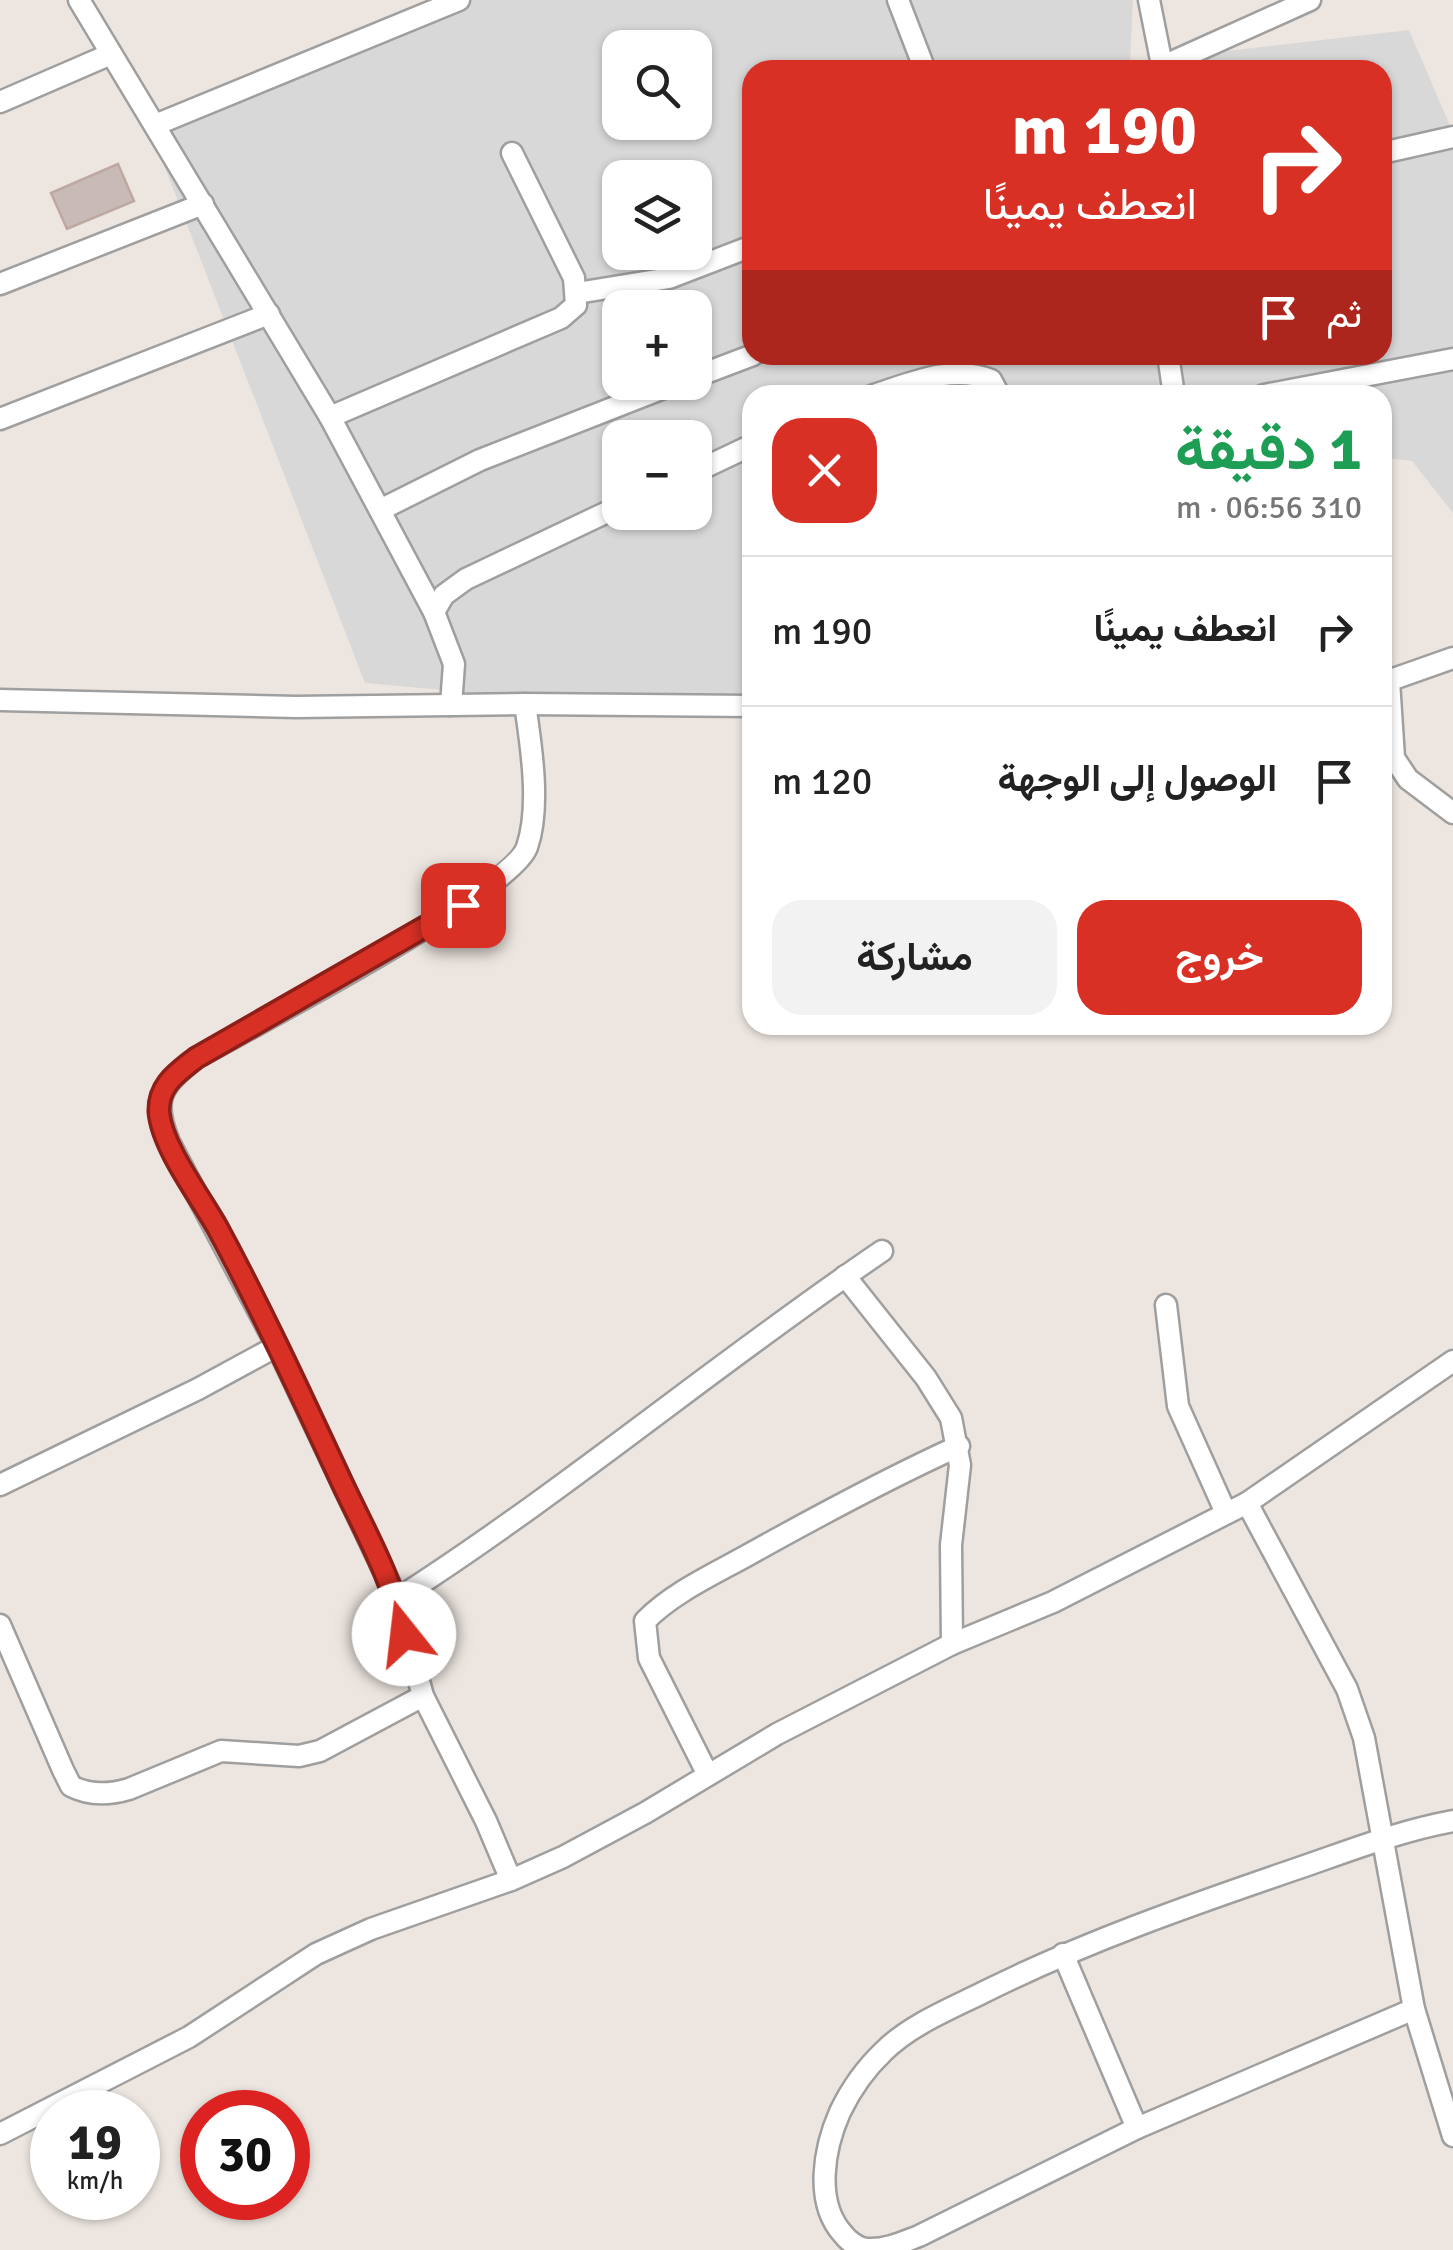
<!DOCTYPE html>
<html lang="ar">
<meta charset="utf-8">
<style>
:root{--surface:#fff;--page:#f2f2f2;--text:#222;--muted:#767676;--line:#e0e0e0;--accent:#d93025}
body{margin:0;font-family:Signika,Vazirmatn,sans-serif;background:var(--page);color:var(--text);direction:rtl;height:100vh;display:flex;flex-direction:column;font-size:38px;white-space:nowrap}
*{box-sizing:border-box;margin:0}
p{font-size:32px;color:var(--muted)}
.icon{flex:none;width:55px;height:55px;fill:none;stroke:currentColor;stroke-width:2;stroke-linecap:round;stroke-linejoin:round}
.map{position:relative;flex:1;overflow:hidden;direction:ltr}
.side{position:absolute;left:742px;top:385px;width:650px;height:650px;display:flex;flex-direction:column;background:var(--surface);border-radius:30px;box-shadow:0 2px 8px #0004;direction:rtl}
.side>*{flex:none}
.top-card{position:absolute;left:742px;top:60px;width:650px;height:305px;border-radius:30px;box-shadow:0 2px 8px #0004;direction:rtl;background:#d93025;color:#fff;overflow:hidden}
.fabs{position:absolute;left:602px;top:30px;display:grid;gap:20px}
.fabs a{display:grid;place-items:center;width:110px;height:110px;border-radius:20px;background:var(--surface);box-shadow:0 2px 8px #0004;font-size:50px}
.speed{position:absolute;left:30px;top:2090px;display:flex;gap:20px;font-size:50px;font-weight:700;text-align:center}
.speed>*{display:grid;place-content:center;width:130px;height:130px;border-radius:50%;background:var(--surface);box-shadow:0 2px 8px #0004;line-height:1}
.speed small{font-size:25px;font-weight:400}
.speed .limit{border:15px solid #d22;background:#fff;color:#111}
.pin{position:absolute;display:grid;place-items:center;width:85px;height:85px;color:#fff;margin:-42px;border-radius:20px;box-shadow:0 5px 15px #0006}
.me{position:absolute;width:110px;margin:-55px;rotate:344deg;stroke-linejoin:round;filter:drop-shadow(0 0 8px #0008)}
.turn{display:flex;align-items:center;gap:35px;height:210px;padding:0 30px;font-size:45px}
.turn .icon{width:130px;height:130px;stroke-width:2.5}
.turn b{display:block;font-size:70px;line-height:85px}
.then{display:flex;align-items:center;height:95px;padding:0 30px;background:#0003;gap:20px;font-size:38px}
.round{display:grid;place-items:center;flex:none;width:105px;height:105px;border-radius:30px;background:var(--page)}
.headline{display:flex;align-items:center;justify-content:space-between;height:170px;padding:0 30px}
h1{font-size:60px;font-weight:700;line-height:75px;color:#1e9e55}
.cta{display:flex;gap:20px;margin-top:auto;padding:20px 30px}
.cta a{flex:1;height:115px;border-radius:30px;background:var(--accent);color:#fff;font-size:40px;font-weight:700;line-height:115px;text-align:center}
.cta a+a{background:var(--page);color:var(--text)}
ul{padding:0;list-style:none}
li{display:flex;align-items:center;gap:30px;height:150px;padding:0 30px;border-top:2px solid var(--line)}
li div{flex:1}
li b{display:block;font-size:38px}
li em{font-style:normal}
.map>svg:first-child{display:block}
</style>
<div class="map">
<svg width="1453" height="2250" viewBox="0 0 1453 2250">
<rect width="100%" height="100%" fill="#ede6e0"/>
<!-- residential -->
<path fill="#d9d8d8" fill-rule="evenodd" d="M443 0H1133L1130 62 1409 30 1453 133V513L1412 461 1383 458 1382 395H752V718L365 683 153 137ZM620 48H695V122H620ZM752 70H1382V355H752ZM620 178H695V252H620ZM620 308H695V382H620ZM620 438H695V512H620Z"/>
<!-- building -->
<path fill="#c8bab6" stroke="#bfa8a2" stroke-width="2.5" d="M118 164 134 201 67 229 51 193Z"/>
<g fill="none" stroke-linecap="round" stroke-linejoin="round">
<!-- street casing -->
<g stroke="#9f9f9f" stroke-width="25">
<g id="street">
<path d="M79 0 330 417 434 612 454 664 451 705"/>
<path d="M898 0 925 70"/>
<path d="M1149 0 1163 70"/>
<path d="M1163 66 1310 0"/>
<path d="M0 102 111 54"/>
<path d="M155 125 459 0"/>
<path d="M1382 153 1453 137"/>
<path d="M0 284 203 204"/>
<path d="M577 293 669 278 752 246"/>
<path d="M1168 355 1174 395"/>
<path d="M695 377 753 355"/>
<path d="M874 395C911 383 953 364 991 380L999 395"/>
<path d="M1264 395 1453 359"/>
<path d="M330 417 561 318 576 305 574 278 512 153"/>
<path d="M0 419 269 314"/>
<path d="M695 472 752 445"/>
<path d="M380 510 480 460 679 382"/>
<path d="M434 612 444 595 466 579 620 506"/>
<path d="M1389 681 1394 758 1408 779 1453 813"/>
<path d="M1382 683 1453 658"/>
<path d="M0 700 296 707 525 704 752 706"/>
<path d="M845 1276 926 1378 951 1418 960 1465 951 1545 952 1644"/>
<path d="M1166 1305 1178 1406 1226 1513"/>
<path d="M0 1485 198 1389 277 1346"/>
<path d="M1247 1503 1347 1689 1364 1738 1414 2009 1453 2136"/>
<path d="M397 1599 277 1346 169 1142C151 1098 161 1086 196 1058 249 1028 513 890 527 847 541 807 531 745 525 704"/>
<path d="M0 1625 63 1770 71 1786C90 1796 109 1795 129 1789L221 1751 299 1756 320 1751 423 1696"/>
<path d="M708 1775 649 1658 645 1621C672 1593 714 1574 748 1555 818 1516 886 1479 959 1446"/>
<path d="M511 1880 486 1821 423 1696 397 1599C564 1492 717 1363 882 1251"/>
<path d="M1063 1954 1137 2128"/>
<path d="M1414 2009 1137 2128 919 2236C903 2242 886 2250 868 2249 859 2249 848 2241 843 2234 814 2202 824 2148 840 2112 851 2089 866 2068 884 2051 910 2025 950 2009 982 1993 1082 1943 1188 1906 1293 1870 1346 1852 1398 1831 1453 1821"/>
<path d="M0 2134 189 2037 316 1954 371 1929 511 1880 563 1857 645 1813 777 1734 952 1644 1053 1602 1247 1503 1453 1361"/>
</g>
</g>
<!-- street -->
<use href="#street" stroke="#fff" stroke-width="20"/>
</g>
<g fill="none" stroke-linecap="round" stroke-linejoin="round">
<!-- route casing -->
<g stroke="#8d1f18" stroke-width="25">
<path id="route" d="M404 1634C393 1581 367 1535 344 1487 303 1399 263 1312 217 1227 199 1195 162 1147 159 1112 158 1085 177 1073 196 1058L463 905"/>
</g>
<!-- route -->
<use href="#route" stroke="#d93025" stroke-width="18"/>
</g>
</svg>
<div class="fabs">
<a><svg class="icon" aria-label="search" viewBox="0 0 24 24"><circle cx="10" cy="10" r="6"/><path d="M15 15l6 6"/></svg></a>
<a><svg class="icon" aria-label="layers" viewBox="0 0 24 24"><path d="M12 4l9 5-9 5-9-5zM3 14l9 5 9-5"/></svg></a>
<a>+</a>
<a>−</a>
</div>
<div class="speed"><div>19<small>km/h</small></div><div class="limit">30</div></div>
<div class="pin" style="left:463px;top:905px;background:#d93025"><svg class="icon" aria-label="arrive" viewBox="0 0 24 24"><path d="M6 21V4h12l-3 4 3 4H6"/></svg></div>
<svg class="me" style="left:404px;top:1634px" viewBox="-20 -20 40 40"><circle r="19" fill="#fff"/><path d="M0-13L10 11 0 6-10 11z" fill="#d93025"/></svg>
<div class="top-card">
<div class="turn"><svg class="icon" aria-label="right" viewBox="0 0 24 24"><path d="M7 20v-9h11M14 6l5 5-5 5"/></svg><div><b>190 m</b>انعطف يمينًا</div></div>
<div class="then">ثم<svg class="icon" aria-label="arrive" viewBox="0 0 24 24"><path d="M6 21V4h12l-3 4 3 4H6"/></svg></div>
</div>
<section class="side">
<div class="headline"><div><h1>1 دقيقة</h1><p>310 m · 06:56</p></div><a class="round" style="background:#d93025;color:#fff"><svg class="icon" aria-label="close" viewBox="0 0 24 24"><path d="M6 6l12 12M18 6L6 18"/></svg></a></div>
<ul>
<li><svg class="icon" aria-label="right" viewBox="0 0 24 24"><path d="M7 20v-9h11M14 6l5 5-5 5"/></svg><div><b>انعطف يمينًا</b></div><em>190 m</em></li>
<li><svg class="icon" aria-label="arrive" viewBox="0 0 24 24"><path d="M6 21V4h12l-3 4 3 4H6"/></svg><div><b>الوصول إلى الوجهة</b></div><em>120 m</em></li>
</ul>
<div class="cta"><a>خروج</a><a>مشاركة</a></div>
</section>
</div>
